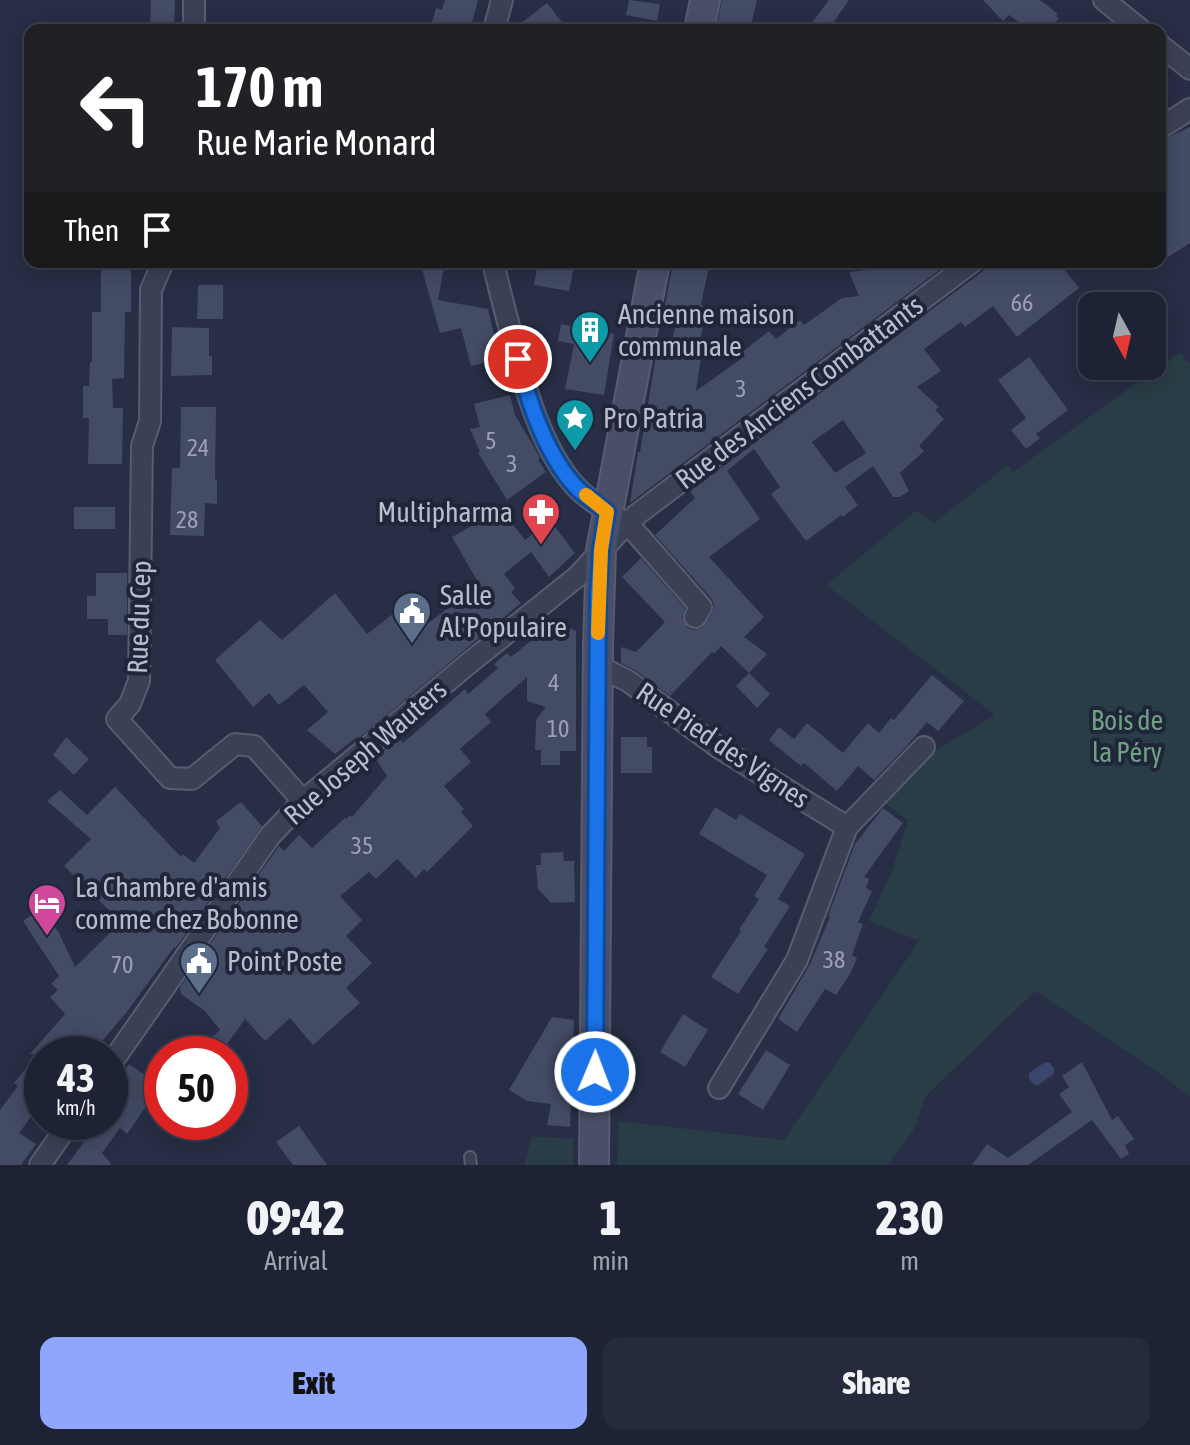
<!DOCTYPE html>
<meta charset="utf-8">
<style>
:root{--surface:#1d2234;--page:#252a3c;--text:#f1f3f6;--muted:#a0a4ac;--line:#3b3f4f;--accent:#90a6fc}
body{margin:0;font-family:"Asap Condensed",sans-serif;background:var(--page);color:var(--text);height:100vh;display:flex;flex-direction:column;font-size:30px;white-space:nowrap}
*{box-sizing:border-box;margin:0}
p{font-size:26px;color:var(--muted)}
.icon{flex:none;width:44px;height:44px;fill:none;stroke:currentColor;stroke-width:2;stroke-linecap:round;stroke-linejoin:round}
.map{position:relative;height:1165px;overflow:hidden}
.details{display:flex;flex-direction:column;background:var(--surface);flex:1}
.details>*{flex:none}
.top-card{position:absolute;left:24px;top:24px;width:1142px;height:244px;border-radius:16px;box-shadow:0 4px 20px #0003,0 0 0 2px var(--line);background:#202124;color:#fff;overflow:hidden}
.needle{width:52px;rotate:172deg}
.controls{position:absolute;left:1078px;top:292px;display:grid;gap:16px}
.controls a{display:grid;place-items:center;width:88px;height:88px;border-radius:16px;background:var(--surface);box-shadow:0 4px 20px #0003,0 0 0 2px var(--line);font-size:40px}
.speed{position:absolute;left:24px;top:1036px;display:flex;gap:16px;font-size:40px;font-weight:700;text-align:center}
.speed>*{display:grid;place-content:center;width:104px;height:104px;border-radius:50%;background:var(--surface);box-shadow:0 4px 20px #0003,0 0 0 2px var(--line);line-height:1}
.speed small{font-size:20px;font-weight:400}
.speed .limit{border:12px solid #d22;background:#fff;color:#111}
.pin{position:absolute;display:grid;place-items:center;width:68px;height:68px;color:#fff;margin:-34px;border:4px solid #fff;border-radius:50%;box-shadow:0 2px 8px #0007}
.me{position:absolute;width:88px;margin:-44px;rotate:1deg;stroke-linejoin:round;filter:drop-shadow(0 0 6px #0008)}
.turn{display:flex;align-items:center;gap:28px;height:168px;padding:0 40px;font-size:36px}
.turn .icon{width:104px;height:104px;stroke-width:2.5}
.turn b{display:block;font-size:56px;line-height:68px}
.then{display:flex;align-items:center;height:76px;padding:0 40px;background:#0003;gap:16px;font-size:30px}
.eta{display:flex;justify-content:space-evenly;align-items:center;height:136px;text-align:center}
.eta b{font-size:48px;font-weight:800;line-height:56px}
.cta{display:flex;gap:16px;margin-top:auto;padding:16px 40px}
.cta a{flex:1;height:92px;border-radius:16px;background:var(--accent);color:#111;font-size:32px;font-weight:800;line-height:92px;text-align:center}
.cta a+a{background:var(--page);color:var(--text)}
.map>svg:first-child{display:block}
</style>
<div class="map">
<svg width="1190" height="1165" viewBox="0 0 1190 1165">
<rect width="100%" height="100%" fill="#272e45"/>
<!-- green -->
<g fill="#293d46">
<path d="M1180 352 1188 363 1190 362V1097L1156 1071 1035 991 926 1096 913 1131 887 1165H617L619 1121 784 1140 919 941 869 921 892 871 908 820 883 802 930 754 995 715 826 585 917 510 934 523 1008 465 1013 472Z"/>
<path d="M532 1136 573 1139V1165H524Z"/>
</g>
<!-- water -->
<path fill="#3a466d" d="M1045 1062 1050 1063 1054 1069V1074L1038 1085 1033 1084 1029 1078V1073Z"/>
<!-- building -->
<g fill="#434b65" fill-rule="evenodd">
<path d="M151 0H175L174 30H150Z"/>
<path d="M445 0H478L470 30H430L436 8 442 10Z"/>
<path d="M629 0 660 4 657 21 626 15Z"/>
<path d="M722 0H757L750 30H716Z"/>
<path d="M829 0H849L828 30H806Z"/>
<path d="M983 0H1040L1058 14 1056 16 1059 18 1050 30H1030L1009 15 1003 21Z"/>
<path d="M547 3 568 30H512Z"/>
<path d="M1190 127V243L1160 262V141Z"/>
<path d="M101 262H131V312H125L124 378 112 379 113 408H123L122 464H88L89 418H83V386H89L90 362H92V312H101Z"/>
<path d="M420 262H445L438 300 488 309 500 359 471 366 461 328 440 333Z"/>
<path d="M538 262H575L569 291 534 285Z"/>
<path d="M673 262H710L701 304 706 309 697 357H701L696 391 745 356 742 352 769 331 776 339 800 320 804 325 842 298 859 296 849 272 869 270 864 262H950L630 503 638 452H640L658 343 671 345 677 319 663 316Z"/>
<path d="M995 262H1058L1079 288 1017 337 993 306 965 327 961 322 924 349 941 371 917 387 939 407 935 410 944 419 919 446 924 451 900 473 909 491 900 497H893L873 466 845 487 858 505 843 517 841 515 806 541 771 494 780 487 754 449 727 471 760 519 709 557 764 617 744 637 767 654 749 673 721 646 714 654 712 652 670 696 635 670 621 663V647L636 652 665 622 622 577 641 558 685 608 682 618 688 628 694 630 702 628 712 613 714 605 711 598 655 535 695 498 690 491ZM843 420 866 453 835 473 812 442Z"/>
<path d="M198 285H223V319H197Z"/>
<path d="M561 324 614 334 604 395 565 389 574 344 558 341Z"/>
<path d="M172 327 209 328V356H212V375L171 376Z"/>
<path d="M1029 357 1068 410 1036 434 1040 438 1026 449 1011 430 1026 418 998 380Z"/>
<path d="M510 395 515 415 537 452 540 458 538 460 546 472 507 500 478 453 480 452 470 429 480 427 474 404Z"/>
<path d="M181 407H216L215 480H217V504L205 503 204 536 170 535 172 468H180Z"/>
<path d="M497 504 525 540 550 520 575 553 549 577 531 552 504 574 515 588 511 592 521 603 358 739 357 737 335 754 307 730 328 712 304 685 279 705 269 693 253 707 215 660 260 620 282 640 335 593 367 634 403 606 406 611 415 603 430 622 479 584 452 537 480 521 478 518Z"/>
<rect x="74" y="507" width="41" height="22"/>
<path d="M96 573H127V635H108V619H87V596H96Z"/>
<path d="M555 621 576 631V751H560V765H541V750H535L536 720 546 707 527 701V677L485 714 491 722 460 749 471 762 444 786 464 809 461 812 473 826 427 872 424 869 416 878 397 859 376 879 369 872 340 896 362 920 346 936 372 963 346 988 360 1003 313 1045 290 1018 265 1041 245 1019 220 1054H194L220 1030 205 1011 181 994 180 987 279 846 284 851 299 835 312 848 345 818 346 819 350 815 352 817 387 776 375 758 399 738 403 743 465 689 468 694 498 668 494 664 507 653 511 657Z"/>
<path d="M749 673 770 694 757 708 736 686Z"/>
<path d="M932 675 964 701 938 731 927 722 906 747 874 780 858 766 837 791 804 763 801 766 769 740 779 727 794 739 807 723 843 753 868 723 879 733 891 718 894 720Z"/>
<path d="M66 737 89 759 74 775 53 755Z"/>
<path d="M621 737H647V747H652V773H621Z"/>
<path d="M115 787 181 857 183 854 194 863 220 828 216 821 241 802 262 826 175 949V946L126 1013 91 1054H42V1102L19 1133 36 1144 21 1165H0V1110L18 1086 14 1083 38 1054H30L65 1014 50 997 58 990 51 984 59 976 23 921 40 909 58 931 75 967 121 922 64 866 91 839 47 801 60 790 87 815Z"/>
<path d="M715 807 736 820 740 814 805 854 778 899 790 906 764 947 768 949 738 994 711 977 741 931 739 930 759 899 754 896 767 875 699 834Z"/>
<path d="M883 808 903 823 864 877 869 879 866 888 872 891 858 922 863 924 852 955 857 958 850 974 836 995 825 989 797 1032 778 1019 810 964 830 917 828 916 855 844Z"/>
<path d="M563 852 564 861H574L575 902 551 903 538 889 536 865H541V853Z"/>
<path d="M683 1014 708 1030 685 1067 660 1052Z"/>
<path d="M552 1017 574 1020 570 1127 547 1125 551 1104 527 1101 509 1090Z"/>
<path d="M766 1050 790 1065 763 1110 738 1094Z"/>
<path d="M1082 1062 1112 1120 1118 1116 1134 1139 1125 1145 1129 1154 1121 1159 1092 1120 1028 1165H972L987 1144 1008 1158 1072 1112 1059 1094 1069 1087 1062 1076Z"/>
<path d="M129 1064 157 1083V1090L127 1134 120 1128 102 1153 112 1165H67L84 1142 78 1138 89 1122H110V1092Z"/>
<path d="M299 1126 327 1165H293L276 1142Z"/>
</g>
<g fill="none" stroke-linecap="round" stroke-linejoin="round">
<!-- service casing -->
<g stroke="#575c6f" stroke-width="14">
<path id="service" d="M470 1157 471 1165"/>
</g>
<!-- minor casing -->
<g stroke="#575c6f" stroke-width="24">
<g id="minor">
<path d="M1104 0 1141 30"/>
<path d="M194 30V0"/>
<path d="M494 30 502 0"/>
<path d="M1160 45 1190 69"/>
<path d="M1160 128 1190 109"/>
<path d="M163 262 151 290 150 421 142 446 139 681 130 704 117 719 170 778 192 779 235 744 254 746 303 801"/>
<path d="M493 262C499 288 506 315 513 341 525 388 542 451 577 488 594 506 619 515 636 533L701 607 695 617"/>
<path d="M598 666 628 681 718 747 847 827"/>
<path d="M110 1065 270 836 303 801 468 664 578 576 627 523 639 513 972 262"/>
<path d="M719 1088 797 960 847 827 924 747"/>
<path d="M40 1165 70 1122"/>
</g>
</g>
<!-- secondary casing -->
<g stroke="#575c6f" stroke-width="32">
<g id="secondary">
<path d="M699 30 705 0"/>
<path d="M594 1165 598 645 601 550 655 262"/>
</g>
</g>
<!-- service -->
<use href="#service" stroke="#3b4155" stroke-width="10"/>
<!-- minor -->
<use href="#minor" stroke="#3b4155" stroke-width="20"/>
<!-- secondary -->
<use href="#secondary" stroke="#494f68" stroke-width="28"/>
</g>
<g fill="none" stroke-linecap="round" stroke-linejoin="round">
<!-- route casing -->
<g stroke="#114b97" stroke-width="20">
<path id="route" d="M518 359C528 401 547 458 578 489 587 497 598 504 607 512L601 550 598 597 595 1072"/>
</g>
<!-- route -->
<use href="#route" stroke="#1a73e8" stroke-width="14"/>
<!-- slow -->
<path stroke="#f59e0b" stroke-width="14" d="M586 495 607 512 601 550 598 633"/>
</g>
<!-- icons -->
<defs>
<g id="building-pin" transform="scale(2)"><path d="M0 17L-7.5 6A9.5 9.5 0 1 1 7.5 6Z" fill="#0f9aa8" stroke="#20263a"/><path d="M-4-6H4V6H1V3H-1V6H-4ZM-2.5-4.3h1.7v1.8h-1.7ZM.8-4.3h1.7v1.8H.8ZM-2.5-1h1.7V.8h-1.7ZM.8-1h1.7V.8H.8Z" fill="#fff"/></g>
<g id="sight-pin" transform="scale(2)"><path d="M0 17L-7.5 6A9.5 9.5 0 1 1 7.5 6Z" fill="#0f9aa8" stroke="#20263a"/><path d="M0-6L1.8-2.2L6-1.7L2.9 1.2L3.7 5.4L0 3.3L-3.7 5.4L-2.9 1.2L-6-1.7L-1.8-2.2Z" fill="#fff"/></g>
<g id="pharmacy-pin" transform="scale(2)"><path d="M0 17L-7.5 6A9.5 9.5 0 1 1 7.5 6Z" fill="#e0444e" stroke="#20263a"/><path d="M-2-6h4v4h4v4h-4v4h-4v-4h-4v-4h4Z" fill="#fff"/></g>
<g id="civic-pin" transform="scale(2)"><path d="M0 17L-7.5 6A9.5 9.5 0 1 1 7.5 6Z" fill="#5c6f8a" stroke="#20263a"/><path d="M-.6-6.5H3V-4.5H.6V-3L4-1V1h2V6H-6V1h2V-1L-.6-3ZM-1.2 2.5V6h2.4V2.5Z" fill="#fff"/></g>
<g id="hotel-pin" transform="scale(2)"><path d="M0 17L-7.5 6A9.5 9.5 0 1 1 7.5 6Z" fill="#d1479c" stroke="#20263a"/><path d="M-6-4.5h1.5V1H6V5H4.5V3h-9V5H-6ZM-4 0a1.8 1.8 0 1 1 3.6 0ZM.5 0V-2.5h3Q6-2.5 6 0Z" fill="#fff"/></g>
</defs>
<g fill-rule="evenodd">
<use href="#building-pin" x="590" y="330"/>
<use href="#sight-pin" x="575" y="418"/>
<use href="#pharmacy-pin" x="541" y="512"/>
<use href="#civic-pin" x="412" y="611"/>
<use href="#hotel-pin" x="47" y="903"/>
<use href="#civic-pin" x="199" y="961"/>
</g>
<g text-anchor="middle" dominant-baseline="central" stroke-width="8" stroke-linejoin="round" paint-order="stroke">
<!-- number labels -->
<g font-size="24" fill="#9ca0b4">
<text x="1022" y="302">66</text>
<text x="741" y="388">3</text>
<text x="491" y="440">5</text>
<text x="198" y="447">24</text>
<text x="512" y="463">3</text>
<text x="187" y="519">28</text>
<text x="554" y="682">4</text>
<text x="558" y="728">10</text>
<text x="362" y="845">35</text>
<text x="834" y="959">38</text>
<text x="122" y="964">70</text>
</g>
<!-- poi labels -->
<g font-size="28" fill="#b9bdce" stroke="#20263a" text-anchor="start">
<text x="618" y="314">Ancienne maison<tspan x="618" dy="32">communale</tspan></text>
<text x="603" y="418">Pro Patria</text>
<text x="513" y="512" text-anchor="end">Multipharma</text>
<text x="440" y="595">Salle<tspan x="440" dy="32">Al'Populaire</tspan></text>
<text x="75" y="887">La Chambre d'amis<tspan x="75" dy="32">comme chez Bobonne</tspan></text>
<text x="227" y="961">Point Poste</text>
</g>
<!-- street labels -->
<g font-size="28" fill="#b9bdce" stroke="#20263a">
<text transform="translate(799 392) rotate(-37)">Rue des Anciens Combattants</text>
<text transform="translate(139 617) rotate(-88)">Rue du Cep</text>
<text transform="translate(723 745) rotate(34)">Rue Pied des Vignes</text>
<text transform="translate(365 752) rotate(-41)">Rue Joseph Wauters</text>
</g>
<!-- park labels -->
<g font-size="28" fill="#6fa083" stroke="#20263a">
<text x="1127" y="720">Bois de<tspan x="1127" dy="32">la Péry</tspan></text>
</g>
</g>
</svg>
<div class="controls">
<a><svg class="needle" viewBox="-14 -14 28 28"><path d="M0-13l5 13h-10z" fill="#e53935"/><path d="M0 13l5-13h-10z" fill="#a0a4ac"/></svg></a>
</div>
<div class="speed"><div>43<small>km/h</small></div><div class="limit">50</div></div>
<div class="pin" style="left:518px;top:359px;background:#d93025"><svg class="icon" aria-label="arrive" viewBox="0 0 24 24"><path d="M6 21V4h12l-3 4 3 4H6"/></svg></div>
<svg class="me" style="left:595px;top:1072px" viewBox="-20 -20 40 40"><circle r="17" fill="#1a73e8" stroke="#fff" stroke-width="3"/><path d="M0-11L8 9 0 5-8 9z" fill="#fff"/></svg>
<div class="top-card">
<div class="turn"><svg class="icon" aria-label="left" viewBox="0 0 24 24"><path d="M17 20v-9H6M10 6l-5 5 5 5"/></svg><div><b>170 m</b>Rue Marie Monard</div></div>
<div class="then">Then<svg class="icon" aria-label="arrive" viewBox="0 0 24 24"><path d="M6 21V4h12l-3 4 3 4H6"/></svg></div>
</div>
</div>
<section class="details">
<div class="eta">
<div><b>09:42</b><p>Arrival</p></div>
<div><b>1</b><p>min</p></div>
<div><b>230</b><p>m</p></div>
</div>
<div class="cta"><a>Exit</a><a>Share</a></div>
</section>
